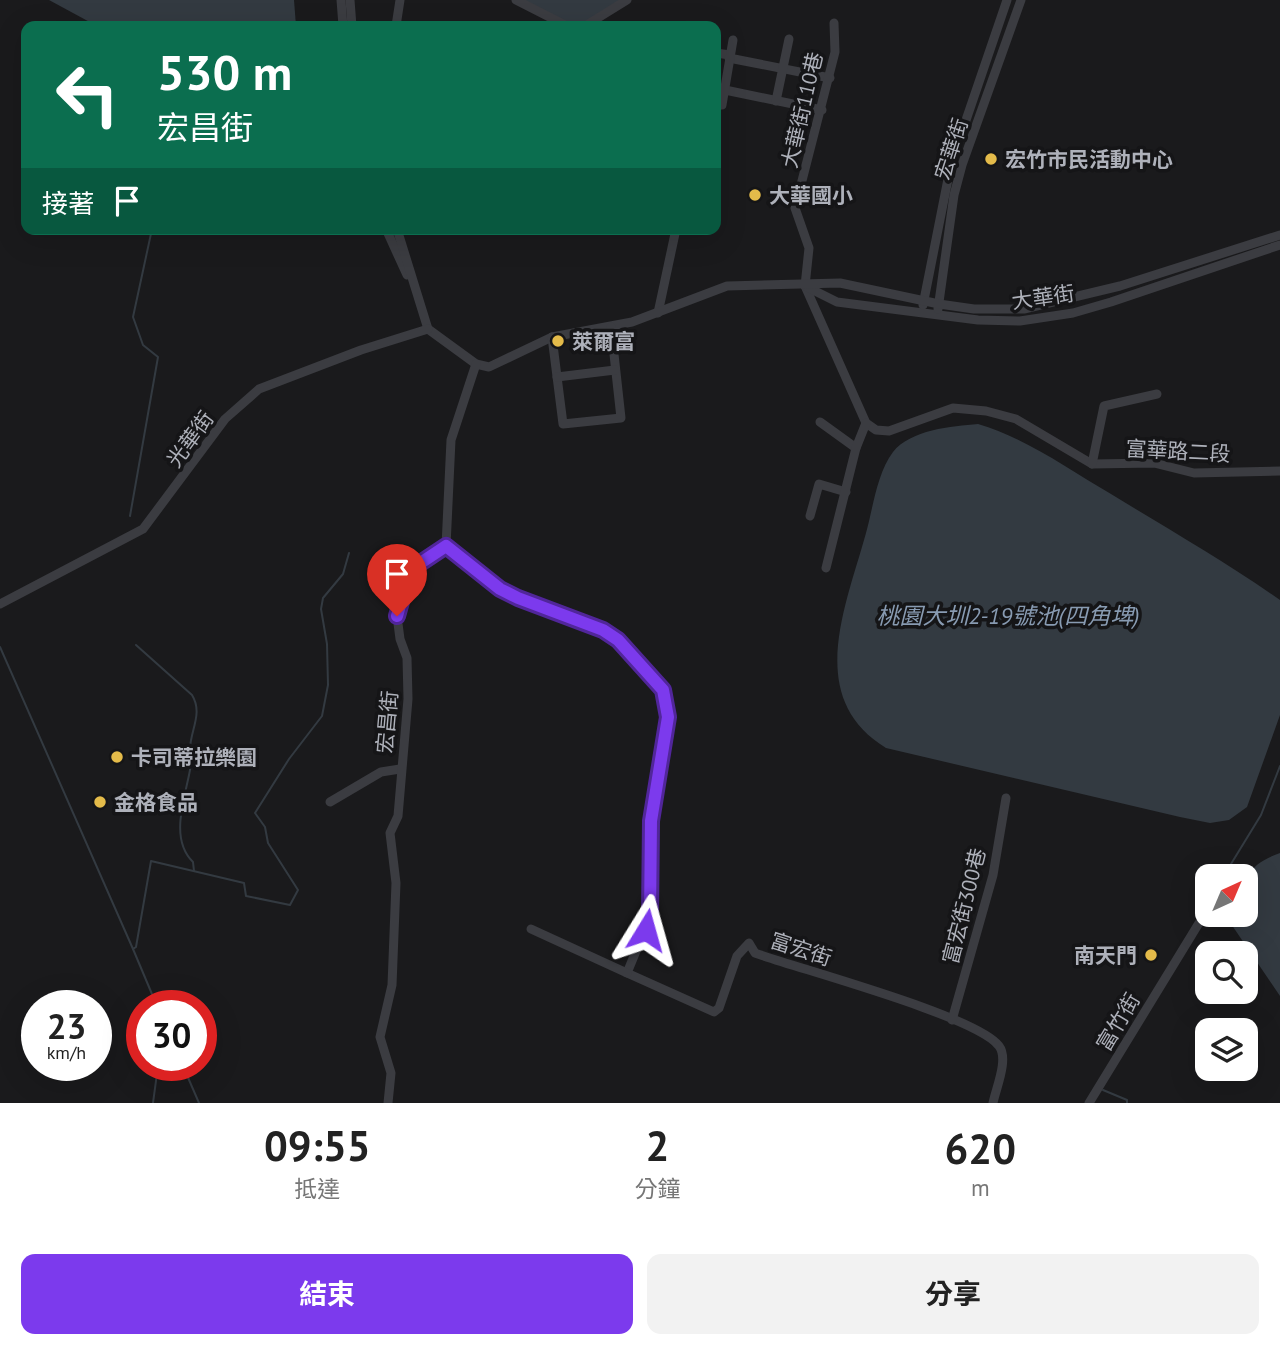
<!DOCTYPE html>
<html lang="zh-TW">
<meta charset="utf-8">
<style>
:root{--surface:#fff;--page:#f2f2f2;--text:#222;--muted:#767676;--accent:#7c3aed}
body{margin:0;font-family:"PT Sans","Noto Sans TC",sans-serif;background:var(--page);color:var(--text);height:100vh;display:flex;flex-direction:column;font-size:26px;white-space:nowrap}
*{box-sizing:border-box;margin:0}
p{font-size:23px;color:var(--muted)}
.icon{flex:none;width:38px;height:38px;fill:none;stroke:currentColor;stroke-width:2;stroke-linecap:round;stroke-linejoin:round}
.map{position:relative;height:1103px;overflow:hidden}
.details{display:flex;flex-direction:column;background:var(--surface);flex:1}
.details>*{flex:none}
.banner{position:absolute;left:21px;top:21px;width:700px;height:214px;border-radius:14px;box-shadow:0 7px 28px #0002;background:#0b6e4f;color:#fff;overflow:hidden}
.needle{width:46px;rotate:44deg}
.buttons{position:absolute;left:1195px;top:864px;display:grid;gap:14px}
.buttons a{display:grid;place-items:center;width:63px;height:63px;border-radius:14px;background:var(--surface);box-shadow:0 7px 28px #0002;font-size:35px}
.speed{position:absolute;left:21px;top:990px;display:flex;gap:14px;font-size:35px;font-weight:700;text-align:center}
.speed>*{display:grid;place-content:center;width:91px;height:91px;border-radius:50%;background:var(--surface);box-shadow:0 7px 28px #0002;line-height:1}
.speed small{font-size:18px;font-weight:400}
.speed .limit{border:10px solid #d22;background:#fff;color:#111}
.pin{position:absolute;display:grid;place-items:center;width:60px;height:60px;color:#fff;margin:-72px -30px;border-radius:50% 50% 50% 0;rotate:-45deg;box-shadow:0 0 7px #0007}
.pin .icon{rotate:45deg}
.me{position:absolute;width:77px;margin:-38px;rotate:8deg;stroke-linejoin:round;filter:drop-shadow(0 0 5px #0008)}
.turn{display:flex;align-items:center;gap:24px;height:147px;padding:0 21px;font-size:32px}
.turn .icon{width:91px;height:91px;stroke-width:2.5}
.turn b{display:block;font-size:49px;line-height:60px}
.then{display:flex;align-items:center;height:66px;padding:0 21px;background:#0003;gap:14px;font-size:26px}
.eta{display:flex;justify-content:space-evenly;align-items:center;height:119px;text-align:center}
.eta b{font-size:42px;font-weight:700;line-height:49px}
.action{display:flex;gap:14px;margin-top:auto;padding:14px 21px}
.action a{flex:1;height:80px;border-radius:14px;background:var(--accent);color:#fff;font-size:28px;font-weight:700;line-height:80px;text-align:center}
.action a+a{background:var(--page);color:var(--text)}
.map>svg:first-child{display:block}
</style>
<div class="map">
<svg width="1280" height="1103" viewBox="0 0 1280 1103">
<rect width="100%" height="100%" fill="#1a1a1c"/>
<!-- water -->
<g fill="#333a41">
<path d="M49 0H294L296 26H97Z"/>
<path d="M521 0H623C573 35 572 27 521 0Z"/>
<path d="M978 424C1026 438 1068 469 1111 494 1168 529 1226 562 1280 600V715L1247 807 1229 820 1210 823 1180 817 886 748C804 698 846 606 866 533 873 508 877 473 893 452 910 430 952 426 978 424Z"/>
<path d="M1280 853V996L1225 915H1246C1246 880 1242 867 1280 853Z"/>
</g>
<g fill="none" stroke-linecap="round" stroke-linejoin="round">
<!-- stream -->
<g stroke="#333a41" stroke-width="2">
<path d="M130 516 158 357 143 345 133 317 152 229"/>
<path d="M136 645 192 695C203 713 191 729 190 748 190 755 191 762 190 770 185 798 169 839 193 862L194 871"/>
<path d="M0 647 133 949 136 947 151 861 244 883 246 896 290 905 298 890 268 843 265 827 255 813 289 759 322 716 328 685 327 644 321 609 323 598 343 574 349 553"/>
<path d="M1223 877 1261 815 1280 766"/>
<path d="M1198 918 1208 902"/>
<path d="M133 949 157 1006"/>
<path d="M183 1066 199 1103"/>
<path d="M1103 1090 1127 1100V1103"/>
<path d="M153 1103 158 1066"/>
</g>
<!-- minor -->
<g stroke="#3b3c41" stroke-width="9">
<path d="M341 0 343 26"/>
<path d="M350 0 352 26"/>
<path d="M516 0 567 26"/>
<path d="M396 26 400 0"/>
<path d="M585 26 627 0"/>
<path d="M716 53 730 55"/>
<path d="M729 58 830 78"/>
<path d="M725 90 822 110"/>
<path d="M776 101 789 39"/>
<path d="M716 105H722L733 40"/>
<path d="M386 229 407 275"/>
<path d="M397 229 428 329"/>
<path d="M805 286 866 423 876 430 889 431 953 408 986 411 1016 419 1092 464 1154 463 1194 473 1280 471"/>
<path d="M805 286 809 248 795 208 835 52 834 23"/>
<path d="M807 287 837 302 978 320 1020 321 1073 313 1111 302 1280 245"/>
<path d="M923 305 951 164 1007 0"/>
<path d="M938 309 954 195 962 165 1021 0"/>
<path d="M658 313 676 229"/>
<path d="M428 329 476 364 489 367 552 337 632 322 727 286 840 283 939 304 974 309H1024L1120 286 1280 235"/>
<path d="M552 337 563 424 621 418 611 327"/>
<path d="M557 377 615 370"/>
<path d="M820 422 856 448"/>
<path d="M1092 464 1104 406 1157 394"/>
<path d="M810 516 819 484 846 492"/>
<path d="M446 546 500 588 518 599 603 630 618 640 663 690 668 717 651 821 650 917 627 973 714 1012 719 1008 737 956 749 943 755 953C799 969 977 1016 999 1046 1009 1059 996 1088 993 1103"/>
<path d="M826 568 856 448 866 423"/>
<path d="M0 604 143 529 225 419 259 389 361 350 428 329"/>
<path d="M330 802 381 772 400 769"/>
<path d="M531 929 627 973"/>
<path d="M952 1020 993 875 1006 798"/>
<path d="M388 1103 391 1073 380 1037 392 985 396 883 390 833 398 816 408 699 407 658 400 639 397 616 410 570 446 546 451 440 476 364"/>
<path d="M1089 1103 1199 923"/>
</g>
</g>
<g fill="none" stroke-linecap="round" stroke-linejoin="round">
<!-- route casing -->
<g stroke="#51269a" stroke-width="18">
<path id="route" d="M397 616 410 570 446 546 500 589 518 598 603 630 618 640 663 690 668 717 651 821 650 917 646 930"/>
</g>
<!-- route -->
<use href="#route" stroke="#7c3aed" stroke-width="12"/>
</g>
<!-- markers -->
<g fill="#e4bb4a" stroke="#151517" stroke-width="2.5">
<circle cx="991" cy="159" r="7"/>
<circle cx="755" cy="195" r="7"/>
<circle cx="558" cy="341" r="7"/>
<circle cx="117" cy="757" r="7"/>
<circle cx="100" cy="802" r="7"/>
<circle cx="1151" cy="955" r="7"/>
</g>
<g text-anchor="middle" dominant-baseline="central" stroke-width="7" stroke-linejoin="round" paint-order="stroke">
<!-- street labels -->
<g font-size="21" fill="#aeb1ba" stroke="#151517">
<text transform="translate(802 110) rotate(-77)">大華街110巷</text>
<text transform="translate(951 149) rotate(-72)">宏華街</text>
<text transform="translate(1043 297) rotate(-8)">大華街</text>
<text transform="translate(190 439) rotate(-54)">光華街</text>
<text transform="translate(1178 451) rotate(3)">富華路二段</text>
<text transform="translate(387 722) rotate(-85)">宏昌街</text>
<text transform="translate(964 906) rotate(-76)">富宏街300巷</text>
<text transform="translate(801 949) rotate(18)">富宏街</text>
<text transform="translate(1118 1022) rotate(-59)">富竹街</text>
</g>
<!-- poi labels -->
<g font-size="21" font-weight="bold" fill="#aeb1ba" stroke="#151517" text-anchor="start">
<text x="1005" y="159">宏竹市民活動中心</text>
<text x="769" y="195">大華國小</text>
<text x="572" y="341">萊爾富</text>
<text x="131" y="757">卡司蒂拉樂園</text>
<text x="114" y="802">金格食品</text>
<text x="1137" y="955" text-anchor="end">南天門</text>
</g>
<!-- water labels -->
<g font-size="23" font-style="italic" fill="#889bb2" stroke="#151517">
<text x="1008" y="615">桃園大圳2-19號池(四角埤)</text>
</g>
</g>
</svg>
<div class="buttons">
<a><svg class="needle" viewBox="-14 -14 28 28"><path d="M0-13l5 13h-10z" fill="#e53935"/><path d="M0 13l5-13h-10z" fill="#767676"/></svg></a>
<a><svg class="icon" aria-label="search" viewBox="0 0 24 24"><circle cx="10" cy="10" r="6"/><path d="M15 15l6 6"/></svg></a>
<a><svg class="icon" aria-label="layers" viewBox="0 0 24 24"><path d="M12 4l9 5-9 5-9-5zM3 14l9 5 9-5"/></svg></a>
</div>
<div class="speed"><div>23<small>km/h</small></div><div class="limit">30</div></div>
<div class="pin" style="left:397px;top:616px;background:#d93025"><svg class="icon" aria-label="arrive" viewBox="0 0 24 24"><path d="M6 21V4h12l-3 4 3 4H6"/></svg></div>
<svg class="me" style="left:646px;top:930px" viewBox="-20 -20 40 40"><path d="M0-17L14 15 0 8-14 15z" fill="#7c3aed" stroke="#fff" stroke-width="4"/></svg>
<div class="banner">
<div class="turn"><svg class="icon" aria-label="left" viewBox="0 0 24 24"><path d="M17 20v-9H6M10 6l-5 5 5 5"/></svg><div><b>530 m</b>宏昌街</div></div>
<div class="then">接著<svg class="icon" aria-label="arrive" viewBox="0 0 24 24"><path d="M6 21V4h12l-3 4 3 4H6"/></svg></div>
</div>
</div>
<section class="details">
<div class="eta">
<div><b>09:55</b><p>抵達</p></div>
<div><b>2</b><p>分鐘</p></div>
<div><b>620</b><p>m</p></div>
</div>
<div class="action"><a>結束</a><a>分享</a></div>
</section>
